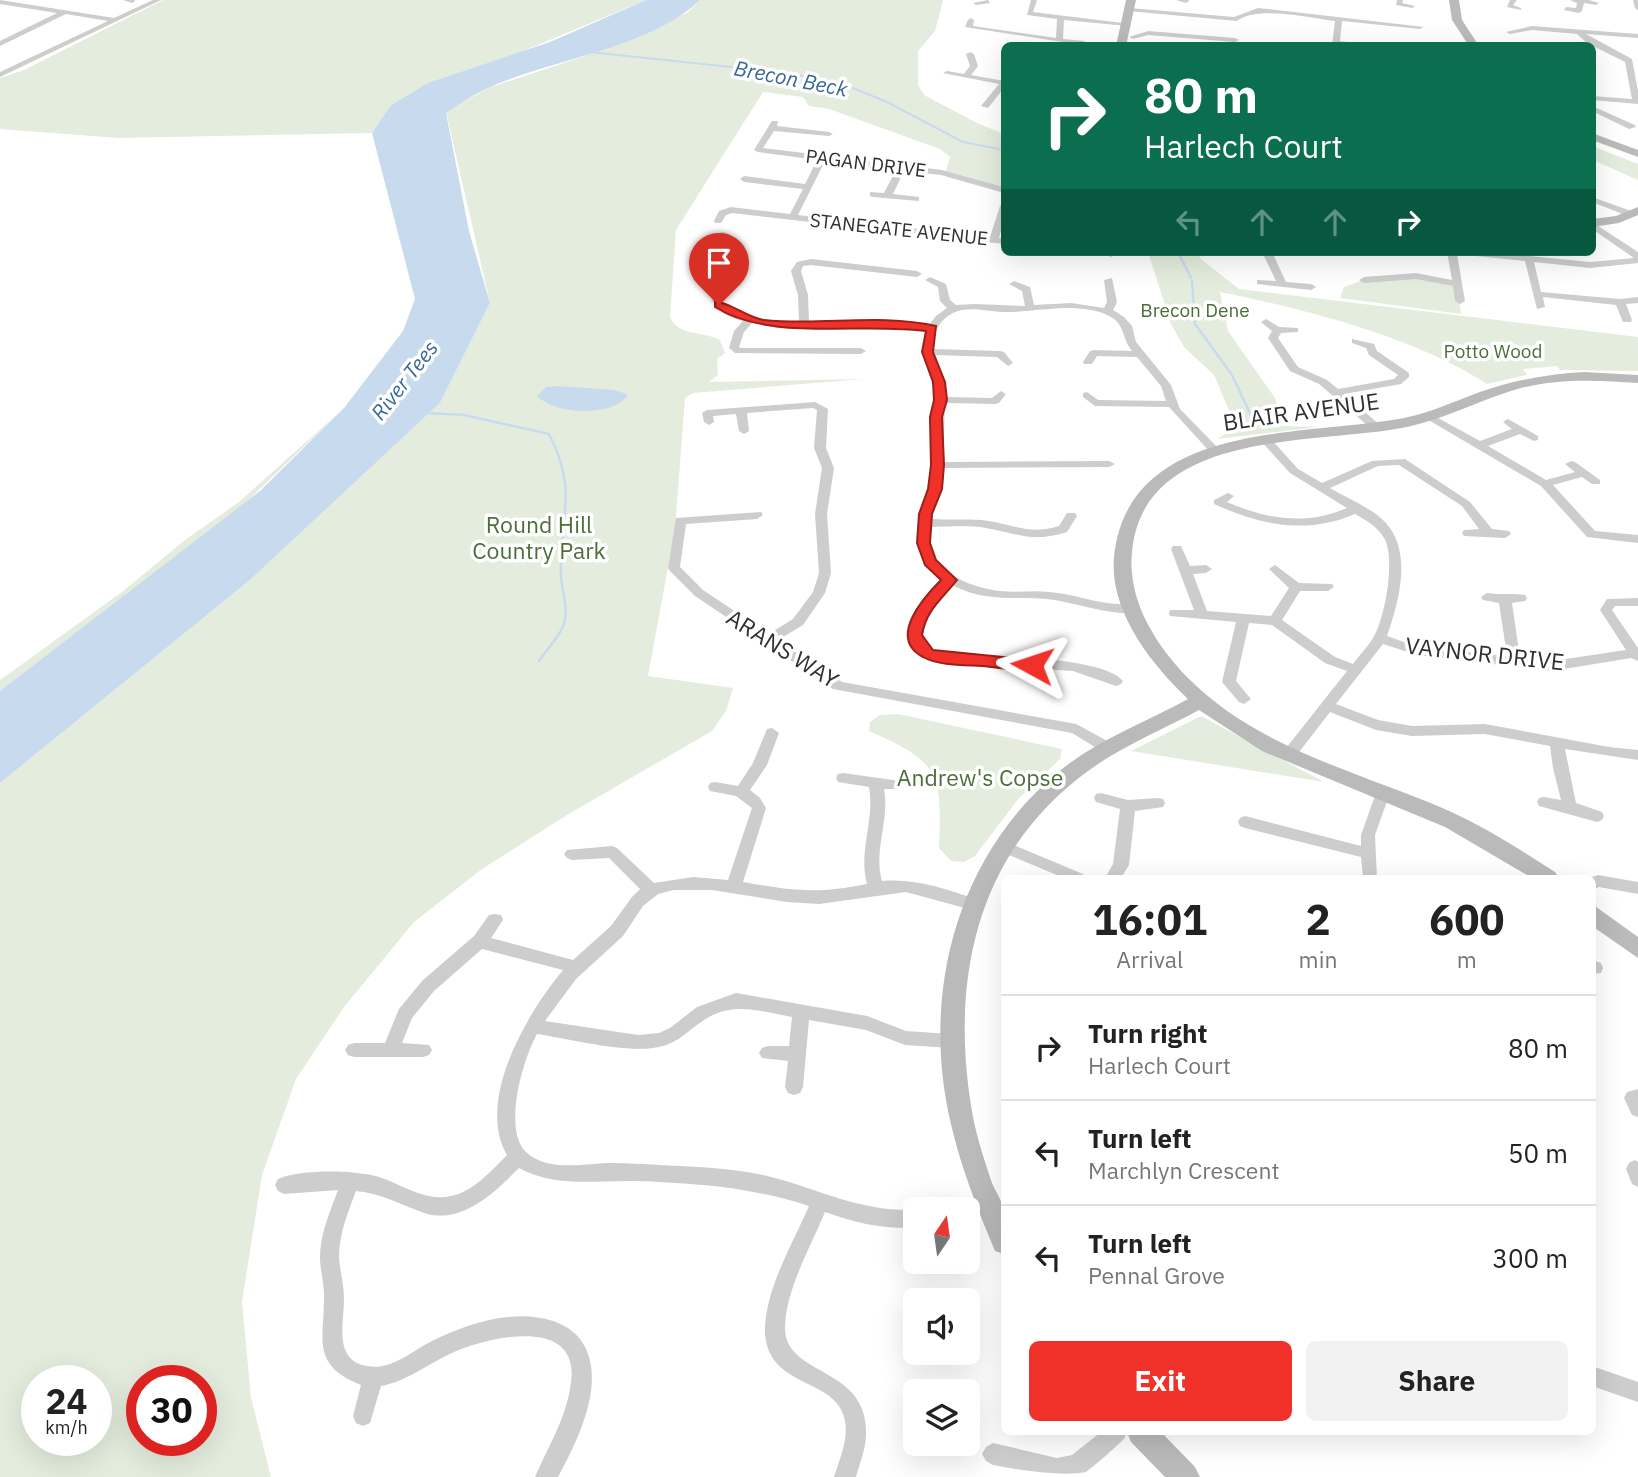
<!DOCTYPE html>
<style>
:root{--surface:#fff;--page:#f2f2f2;--text:#222;--muted:#767676;--line:#e0e0e0;--accent:#ef3129}
body{margin:0;font-family:"IBM Plex Sans",sans-serif;background:var(--page);color:var(--text);height:100vh;display:flex;flex-direction:column;font-size:26px;white-space:nowrap}
*{box-sizing:border-box;margin:0}
p{font-size:23px;color:var(--muted)}
.icon{flex:none;width:38px;height:38px;fill:none;stroke:currentColor;stroke-width:2;stroke-linecap:round;stroke-linejoin:round}
.map{position:relative;flex:1;overflow:hidden}
.side{position:absolute;left:1001px;top:875px;width:595px;height:560px;display:flex;flex-direction:column;background:var(--surface);border-radius:10px;box-shadow:0 7px 28px #0002}
.side>*{flex:none}
.hud{position:absolute;left:1001px;top:42px;width:595px;height:214px;border-radius:10px;box-shadow:0 7px 28px #0002;background:#0b6e4f;color:#fff;overflow:hidden}
.needle{width:46px;rotate:13deg}
.controls{position:absolute;left:903px;top:1197px;display:grid;gap:14px}
.controls a{display:grid;place-items:center;width:77px;height:77px;border-radius:10px;background:var(--surface);box-shadow:0 7px 28px #0002;font-size:35px}
.speed{position:absolute;left:21px;top:1365px;display:flex;gap:14px;font-size:35px;font-weight:700;text-align:center}
.speed>*{display:grid;place-content:center;width:91px;height:91px;border-radius:50%;background:var(--surface);box-shadow:0 7px 28px #0002;line-height:1}
.speed small{font-size:18px;font-weight:400}
.speed .limit{border:10px solid #d22;background:#fff;color:#111}
.pin{position:absolute;display:grid;place-items:center;width:60px;height:60px;color:#fff;margin:-72px -30px;border-radius:50% 50% 50% 0;rotate:-45deg;box-shadow:0 0 7px #0007}
.pin .icon{rotate:45deg}
.me{position:absolute;width:77px;margin:-38px;rotate:275deg;stroke-linejoin:round;filter:drop-shadow(0 0 5px #0008)}
.turn{display:flex;align-items:center;gap:24px;height:147px;padding:0 28px;font-size:32px}
.turn .icon{width:91px;height:91px;stroke-width:2.5}
.turn b{display:block;font-size:49px;line-height:60px}
.lanes{display:flex;align-items:center;height:66px;padding:0 28px;background:#0003;justify-content:center;gap:35px;direction:ltr}
.lanes .off{opacity:.35}
.eta{display:flex;justify-content:space-evenly;align-items:center;height:119px;text-align:center}
.eta b{font-size:42px;font-weight:700;line-height:49px}
.cta{display:flex;gap:14px;margin-top:auto;padding:14px 28px}
.cta a{flex:1;height:80px;border-radius:10px;background:var(--accent);color:#fff;font-size:28px;font-weight:700;line-height:80px;text-align:center}
.cta a+a{background:var(--page);color:var(--text)}
ul{padding:0;list-style:none}
li{display:flex;align-items:center;gap:21px;height:105px;padding:0 28px;border-top:2px solid var(--line)}
li div{flex:1}
li b{display:block;font-size:26px}
li em{font-style:normal}
.map>svg:first-child{display:block}
</style>
<div class="map">
<svg width="1638" height="1477" viewBox="0 0 1638 1477">
<rect width="100%" height="100%" fill="#fff"/>
<!-- green -->
<g fill="#e4eddd" fill-rule="evenodd">
<path d="M163 0H646L390 106 372 133 119 138 0 129V78L24 70Z"/>
<path d="M700 0H943L935 31 918 51V85L924 95 977 123 1004 134V187L946 171 950 157 940 149 829 109 809 106 803 97 763 92 676 230 670 317C679 337 704 331 720 340L725 353 717 359 718 375 709 382 864 379 693 393 685 398 675 529 648 676 733 688 726 711 712 731 567 815 482 869 414 922 344 1007 296 1079 262 1175 242 1302 251 1398 271 1477H0V783L250 580 440 403 490 303 446 112 488 88 594 53 687 13ZM37 1381H96V1440H37ZM142 1381H201V1440H142Z"/>
<path d="M1592 146 1638 164V180L1593 160Z"/>
<path d="M1148 252H1197L1201 259 1239 289 1638 337V371L1560 370 1557 366 1523 369 1527 375 1487 384C1415 337 1304 309 1220 292L1228 331 1275 398 1282 426 1318 427 1217 439 1236 427 1214 375 1184 347 1171 324Z"/>
<path d="M1396 275 1457 284 1461 314 1340 298 1344 287 1364 280Z"/>
<path d="M344 408 236 512 0 691V680L122 592 185 540 239 502Z"/>
<path d="M898 714 1062 749 1060 759 1019 798 975 856 964 862 951 861 939 848C942 773 940 762 869 731L870 722 880 715Z"/>
<path d="M1201 716 1324 782 1131 751Z"/>
</g>
<!-- water -->
<g fill="#c8dbee">
<path d="M646 0H700C649 49 551 59 488 88 474 94 460 104 446 113L469 231 490 303 440 403 250 580 0 783V691L260 491 344 408 403 331 415 299 372 133 390 106 428 83 550 42Z"/>
<path d="M558 386 614 390 627 394V397C608 417 556 415 537 396L546 387Z"/>
</g>
<g fill="none" stroke-linecap="round" stroke-linejoin="round">
<!-- stream-far1 -->
<path stroke="#c8dbee" stroke-width="2" d="M589 52 788 73 850 87 887 102 963 142 1004 150"/>
<!-- stream -->
<g stroke="#c8dbee" stroke-width="2.5">
<path d="M1178 252 1191 278"/>
<path d="M1192 281 1195 324 1232 375 1256 426"/>
<path d="M428 413 464 415 549 434C579 491 559 519 561 577 562 591 568 606 565 620 562 635 547 648 539 661"/>
</g>
<!-- street -->
<g fill="#cdcdcd" fill-rule="evenodd">
<path d="M0 0 114 18 153 0H161L0 77V72L108 21 66 14 0 46V41L57 13 0 4Z"/>
<path d="M123 0H135V1L132 3Z"/>
<path d="M988 0 990 3 976 5 973 3Z"/>
<path d="M1031 0H1037L1033 12 1131 24 1127 26 1064 20 1063 39 1085 41 1082 45 965 27 968 20 971 18 974 20 973 26 1056 38 1057 19 1027 15Z"/>
<path d="M1176 0H1189V1L1186 3Z"/>
<path d="M1397 0H1403L1402 3 1415 6 1412 8 1396 5Z"/>
<path d="M1510 0H1517L1513 5 1521 8V10L1507 7Z"/>
<path d="M1570 0H1589L1599 3 1596 5 1584 3 1582 11 1579 13 1564 10 1566 7 1576 8 1577 3Z"/>
<path d="M1633 0H1638V10L1635 8Z"/>
<path d="M1130 8 1234 17 1258 8 1424 27 1420 29 1342 21 1340 41 1373 46H1332L1335 21C1310 18 1256 5 1237 21L1128 11Z"/>
<path d="M1532 26 1638 34V38L1586 34 1632 59 1638 91V104L1592 100V96L1632 99 1625 62 1587 43 1577 34 1532 30 1510 34 1506 32Z"/>
<path d="M1148 31 1235 38 1239 40 1235 42 1148 35 1133 39 1129 37Z"/>
<path d="M970 52 974 54 978 66 971 75 1004 81V88L988 108 981 106 999 84 943 73 947 71 964 74 970 66 966 54Z"/>
<path d="M1592 106 1635 125 1636 127 1629 129 1592 111Z"/>
<path d="M772 121H778L777 126 829 132 833 134 829 136 774 131 763 148 942 170 1004 187V193L941 175 904 171 893 194 919 197V201L873 197 870 196V192L884 193 896 170 825 161 798 215 990 237 1000 206 1004 203V219L999 238H1004V244L732 213 726 215 721 223H715L714 221 719 211 731 207 790 214 803 189 744 182 740 179 744 176 805 184 817 160 758 152 754 150Z"/>
<path d="M1592 197 1634 212 1635 214 1628 216 1592 202Z"/>
<path d="M1592 222 1638 252V263L1590 268 1534 262 1541 292 1620 299 1638 297V303L1626 304 1632 320 1631 322H1623L1616 305 1543 297 1545 307 1537 309 1525 261 1457 254 1465 301 1460 304 1455 301 1453 286 1416 279 1364 283 1359 280 1364 277 1416 273 1452 280 1447 252H1487L1590 262 1634 258 1592 229Z"/>
<path d="M721 232 729 234 717 277 733 276 738 279 733 282 717 283C719 322 769 321 799 321L798 295 791 271 797 262 811 259 917 271 922 274 917 277 811 265 803 266 801 271 808 295 809 321 880 319 929 325 936 316 947 308 940 301 938 287 925 280 930 277 946 284 950 300 956 305 975 304 1025 306 1022 291 1009 284 1014 281 1030 287 1034 305 1071 303 1104 308 1107 302 1104 280 1112 278 1117 302 1113 310 1124 317 1132 326 1136 342 1171 385 1180 409 1220 450 1214 453 1210 452 1169 407 1095 406 1083 397V393L1087 392 1098 400 1166 401 1161 386 1137 357 1097 356 1092 364H1084L1083 362 1090 351 1094 350 1132 351C1122 339 1125 323 1109 316 1079 301 1039 312 1007 312 990 312 968 305 953 313 939 320 932 334 934 349L1000 351 1004 352 1013 363 1008 366 997 357 935 355 944 381 946 397 992 398 1001 391 1006 394 999 403 995 404 945 403 943 462 1109 461 1115 464 1109 467 943 468 940 492 931 519C948 520 965 519 982 520 1011 523 1028 536 1059 526L1067 513H1075L1077 516 1067 532C1031 543 1020 534 986 528 968 525 948 527 930 527 923 568 966 587 1000 591 1016 593 1033 590 1049 592 1068 593 1087 600 1107 603 1117 605 1130 602 1137 609L1131 613H1121C1098 611 1077 604 1055 600 1018 595 988 604 952 585L927 615 923 635 932 650C974 659 1098 653 1123 681L1121 684 1116 686 1073 671 975 665 923 657C897 626 918 604 942 580L932 572 923 559 918 546 917 532 931 476 935 391 922 352 926 330 880 325 786 327 752 323 744 332 739 347 741 348H861L866 351 861 354 735 353 729 348 734 331 743 321C696 310 704 266 721 232Z"/>
<path d="M1100 252H1114L1116 254 1111 257Z"/>
<path d="M1262 252H1272L1286 282 1311 284 1316 287 1311 290 1257 284V280L1276 281Z"/>
<path d="M1266 319 1279 327 1298 328V332L1281 333 1278 338 1298 367 1327 380 1338 389 1394 379 1398 375 1369 355 1366 348 1352 343V339L1374 344 1377 351 1409 373V377L1401 384 1344 394 1381 426V430H1373L1319 384 1290 371 1268 338 1272 331 1261 322Z"/>
<path d="M815 402 828 409 826 448 834 468 827 514 831 573 825 593 803 625 778 640 842 682 1076 724 1113 744 1115 748 1113 752H1103L1072 733 833 689 695 596 670 571 668 568 676 518 761 512 763 515 757 519 686 524 680 567 703 590 769 634 793 619 813 592 819 573 815 514 822 468 814 448 817 410 813 408 747 413 749 431 744 434 739 431 736 414 713 416 714 422 709 425 704 422 702 413 707 410Z"/>
<path d="M1429 413 1480 441 1512 429 1503 422 1508 419 1538 436V440L1534 441 1520 434 1488 446 1546 480 1575 472 1565 464 1571 461 1575 462 1600 480V484H1592L1582 477 1553 485 1595 531 1638 535V543L1587 537 1541 486 1425 418 1424 416Z"/>
<path d="M1267 438 1271 439 1298 469 1322 483 1372 461 1405 459 1470 502 1492 529 1509 531 1511 534 1505 538 1464 536 1462 533 1464 530 1479 529 1462 506 1399 465 1378 466 1330 488C1348 499 1372 508 1385 522 1413 552 1399 601 1387 636L1418 647 1507 656 1499 603 1483 600 1481 597 1487 593C1500 595 1514 593 1525 595L1527 598 1525 601 1512 603 1520 658 1552 661 1626 650 1600 610 1607 599 1638 598V606H1615L1612 610 1638 648V661L1631 658 1552 671 1417 655 1383 644 1336 704 1378 720 1412 726 1485 724 1609 747 1638 750V760L1565 749 1576 803 1602 812 1604 816 1602 820 1597 822 1539 806 1537 802 1539 798 1544 797 1561 800 1553 768 1550 746 1485 734 1412 736 1376 730 1330 712 1293 760H1283L1281 756 1283 752 1347 671 1325 663 1272 625 1249 623 1236 681 1251 699 1244 704 1239 702 1222 682 1236 622 1170 616 1169 613 1170 610H1194L1171 549 1173 546H1181L1190 566 1206 565 1212 569 1206 573 1193 574 1207 611 1271 616 1289 588 1269 569 1275 565 1299 583 1332 584 1334 587 1328 591H1300L1282 620 1335 657 1353 664C1359 655 1368 647 1373 638 1385 619 1396 557 1384 538 1377 526 1367 521 1355 514 1307 535 1260 525 1214 504V500L1228 493 1234 496 1227 502C1266 519 1306 526 1347 508L1290 473 1261 441Z"/>
<path d="M772 728 779 733 767 765 750 790 760 798 766 808 743 882C793 891 817 894 867 884 858 851 875 820 869 787L838 782 836 778 838 774 843 773 893 780 898 781 900 785 898 789H884C890 821 873 850 882 881 915 878 946 889 978 900L980 904 978 908 972 910 906 892 819 904 787 902 712 890H674L658 894 643 906 623 936 576 979 545 1021 638 1035 659 1033 670 1028 697 1007 736 993 867 1016 906 1031 950 1034 956 1036 958 1041 956 1046 950 1048 905 1045 866 1030 809 1020 803 1087 800 1093 794 1095 788 1093 785 1087 788 1061 762 1058 759 1053 762 1048 768 1046H789L792 1017C764 1012 736 1002 709 1017 691 1027 680 1043 659 1047 626 1054 571 1039 537 1034 523 1059 503 1127 525 1151 546 1173 586 1163 612 1163 628 1163 644 1164 660 1165 697 1167 736 1168 771 1177 825 1191 857 1211 915 1210V1228C883 1229 855 1223 825 1212 811 1246 785 1291 785 1328 785 1376 865 1366 866 1430 867 1446 860 1462 856 1477H834C840 1458 851 1434 843 1414 830 1377 763 1387 765 1327 767 1286 793 1243 809 1206 752 1187 694 1183 635 1181 595 1180 556 1188 519 1168 495 1192 462 1225 424 1213 401 1205 381 1193 356 1191 348 1212 339 1234 339 1257 340 1271 344 1285 344 1299 344 1323 333 1360 367 1366 390 1371 411 1352 430 1342 466 1324 513 1308 553 1321 567 1326 578 1333 585 1347 605 1386 577 1442 558 1477H535C549 1445 567 1417 571 1382 580 1315 489 1337 454 1352 429 1363 408 1381 381 1386L370 1423 363 1426 356 1423 353 1416 361 1385C309 1364 325 1338 324 1295 324 1282 320 1270 320 1257 320 1234 330 1212 338 1190L284 1194 278 1191 275 1185 278 1179C302 1169 354 1170 379 1177 403 1185 426 1202 451 1196 473 1192 492 1170 507 1155 475 1100 528 1012 563 970L482 949 434 991 412 1018 402 1043 429 1045 432 1050 429 1055 423 1057H354L348 1055 345 1050 348 1045 354 1043H385L399 1009 422 981 474 936 489 915 495 914 501 915 503 920 491 938 573 960 611 926 632 897 640 889 609 858 572 860 567 858 564 854 567 850 612 846 617 848 654 883 693 877 728 880 752 808 736 796 710 791 708 787 710 783 715 782 738 786 753 763 767 729Z"/>
<path d="M1383 788 1388 789 1390 793 1375 835 1377 878H1363L1361 857 1245 828 1240 826 1238 822 1240 818 1245 816 1361 846V835L1376 793 1378 789Z"/>
<path d="M1101 793 1128 800 1158 798 1163 799 1165 803 1163 807 1135 811 1129 865 1121 878H1105L1113 864 1120 809 1096 802 1094 798 1096 794Z"/>
<path d="M1002 840 1083 874 1086 878H1064L997 850 994 846 997 842Z"/>
<path d="M1598 875 1638 882V894L1599 887 1592 890V878H1589Z"/>
<path d="M1592 960 1601 963 1603 968 1601 973 1592 974Z"/>
<path d="M1638 1089V1117L1632 1115 1624 1098 1627 1092Z"/>
<path d="M1635 1160 1638 1162V1187L1632 1184 1626 1169 1629 1163Z"/>
<path d="M986 1194 993 1197 995 1203 993 1209 968 1218V1209H959L961 1203Z"/>
<path d="M1592 1366 1638 1382V1402L1592 1386Z"/>
<path d="M1101 1432H1127L1124 1439C1112 1450 1099 1462 1086 1472 1063 1477 1018 1470 993 1465L986 1461 982 1454 986 1447 993 1443 1057 1458 1072 1455Z"/>
</g>
<!-- secondary -->
<g fill="#bababa" fill-rule="evenodd">
<path d="M1126 0H1136L1126 46H1116Z"/>
<path d="M1449 0H1459L1462 20 1479 46H1469L1452 20Z"/>
<path d="M1592 133 1638 150V157L1592 140Z"/>
<path d="M1638 207V215L1619 223 1592 227V219L1616 216Z"/>
<path d="M1584 372 1638 375V383C1597 380 1554 378 1514 390 1478 401 1444 419 1407 427 1320 445 1143 427 1132 552 1127 599 1155 644 1187 677 1258 749 1357 771 1447 810 1485 827 1521 850 1555 872L1559 878H1532L1445 827 1262 751 1199 710C1162 730 1122 746 1088 771 974 854 949 985 973 1117 977 1138 985 1162 992 1183 996 1192 1003 1202 1004 1212 1007 1225 1004 1241 1004 1254L995 1251C977 1208 960 1165 950 1120 921 992 957 853 1062 769 1100 739 1146 722 1188 699 1151 664 1109 611 1114 557 1128 419 1306 437 1404 418 1430 413 1455 401 1480 392 1514 380 1548 374 1584 372Z"/>
<path d="M1592 904 1638 937V958L1592 926Z"/>
<path d="M1127 1432H1161L1195 1467 1200 1477H1165L1131 1442Z"/>
</g>
</g>
<!-- route -->
<path fill="#ef3129" stroke="#9b201b" stroke-width="2" d="M715 302C728 301 748 318 764 320 822 326 879 313 936 326L933 352 945 382 947 400 942 417 944 465 942 489 932 514 930 543 936 560 957 580C942 599 926 610 922 635L933 650 1032 660 1037 661V669C1021 673 999 667 982 666 964 665 939 666 923 657 887 638 924 597 941 580L925 565 917 543 919 514 928 489 931 465 930 417 934 400 933 382 922 352 926 331C860 322 770 342 715 307Z"/>
<g text-anchor="middle" dominant-baseline="central" stroke-width="7" stroke-linejoin="round" paint-order="stroke">
<!-- far-street labels -->
<g font-size="19" fill="#303030" stroke="#fff">
<text transform="translate(866 163) rotate(7)">PAGAN DRIVE</text>
<text transform="translate(899 229) rotate(6)">STANEGATE AVENUE</text>
</g>
<!-- far-park labels -->
<g font-size="19" fill="#4c6e3a" stroke="#fff">
<text x="1195" y="310">Brecon Dene</text>
<text x="1493" y="351">Potto Wood</text>
</g>
<!-- far-water labels -->
<g font-size="21" font-style="italic" fill="#386797" stroke="#fff">
<text transform="translate(791 78) rotate(11)">Brecon Beck</text>
<text transform="translate(404 380) rotate(-52)">River Tees</text>
</g>
<!-- street labels -->
<g font-size="23" fill="#303030" stroke="#fff">
<text transform="translate(1301 411) rotate(-8)">BLAIR AVENUE</text>
<text transform="translate(783 648) rotate(32)">ARANS WAY</text>
<text transform="translate(1485 653) rotate(6)">VAYNOR DRIVE</text>
</g>
<!-- park labels -->
<g font-size="23" fill="#4c6e3a" stroke="#fff">
<text x="539" y="524">Round Hill<tspan x="539" dy="26">Country Park</tspan></text>
<text x="980" y="777">Andrew's Copse</text>
</g>
</g>
</svg>
<div class="controls">
<a><svg class="needle" viewBox="-14 -14 28 28"><path d="M0-13l5 13h-10z" fill="#e53935"/><path d="M0 13l5-13h-10z" fill="#767676"/></svg></a>
<a><svg class="icon" aria-label="sound" viewBox="0 0 24 24"><path d="M4 9h4l5-4v14l-5-4H4zM17 9q2 3 0 6"/></svg></a>
<a><svg class="icon" aria-label="layers" viewBox="0 0 24 24"><path d="M12 4l9 5-9 5-9-5zM3 14l9 5 9-5"/></svg></a>
</div>
<div class="speed"><div>24<small>km/h</small></div><div class="limit">30</div></div>
<div class="pin" style="left:719px;top:305px;background:#d93025"><svg class="icon" aria-label="arrive" viewBox="0 0 24 24"><path d="M6 21V4h12l-3 4 3 4H6"/></svg></div>
<svg class="me" style="left:1032px;top:665px" viewBox="-20 -20 40 40"><path d="M0-17L14 15 0 8-14 15z" fill="#ef3129" stroke="#fff" stroke-width="4"/></svg>
<div class="hud">
<div class="turn"><svg class="icon" aria-label="right" viewBox="0 0 24 24"><path d="M7 20v-9h11M14 6l5 5-5 5"/></svg><div><b>80 m</b>Harlech Court</div></div>
<div class="lanes"><svg class="icon off" aria-label="left" viewBox="0 0 24 24"><path d="M17 20v-9H6M10 6l-5 5 5 5"/></svg><svg class="icon off" aria-label="ahead" viewBox="0 0 24 24"><path d="M12 20V5M6 11l6-6 6 6"/></svg><svg class="icon off" aria-label="ahead" viewBox="0 0 24 24"><path d="M12 20V5M6 11l6-6 6 6"/></svg><svg class="icon" aria-label="right" viewBox="0 0 24 24"><path d="M7 20v-9h11M14 6l5 5-5 5"/></svg></div>
</div>
<section class="side">
<div class="eta">
<div><b>16:01</b><p>Arrival</p></div>
<div><b>2</b><p>min</p></div>
<div><b>600</b><p>m</p></div>
</div>
<ul>
<li><svg class="icon" aria-label="right" viewBox="0 0 24 24"><path d="M7 20v-9h11M14 6l5 5-5 5"/></svg><div><b>Turn right</b><p>Harlech Court</p></div><em>80 m</em></li>
<li><svg class="icon" aria-label="left" viewBox="0 0 24 24"><path d="M17 20v-9H6M10 6l-5 5 5 5"/></svg><div><b>Turn left</b><p>Marchlyn Crescent</p></div><em>50 m</em></li>
<li><svg class="icon" aria-label="left" viewBox="0 0 24 24"><path d="M17 20v-9H6M10 6l-5 5 5 5"/></svg><div><b>Turn left</b><p>Pennal Grove</p></div><em>300 m</em></li>
</ul>
<div class="cta"><a>Exit</a><a>Share</a></div>
</section>
</div>
